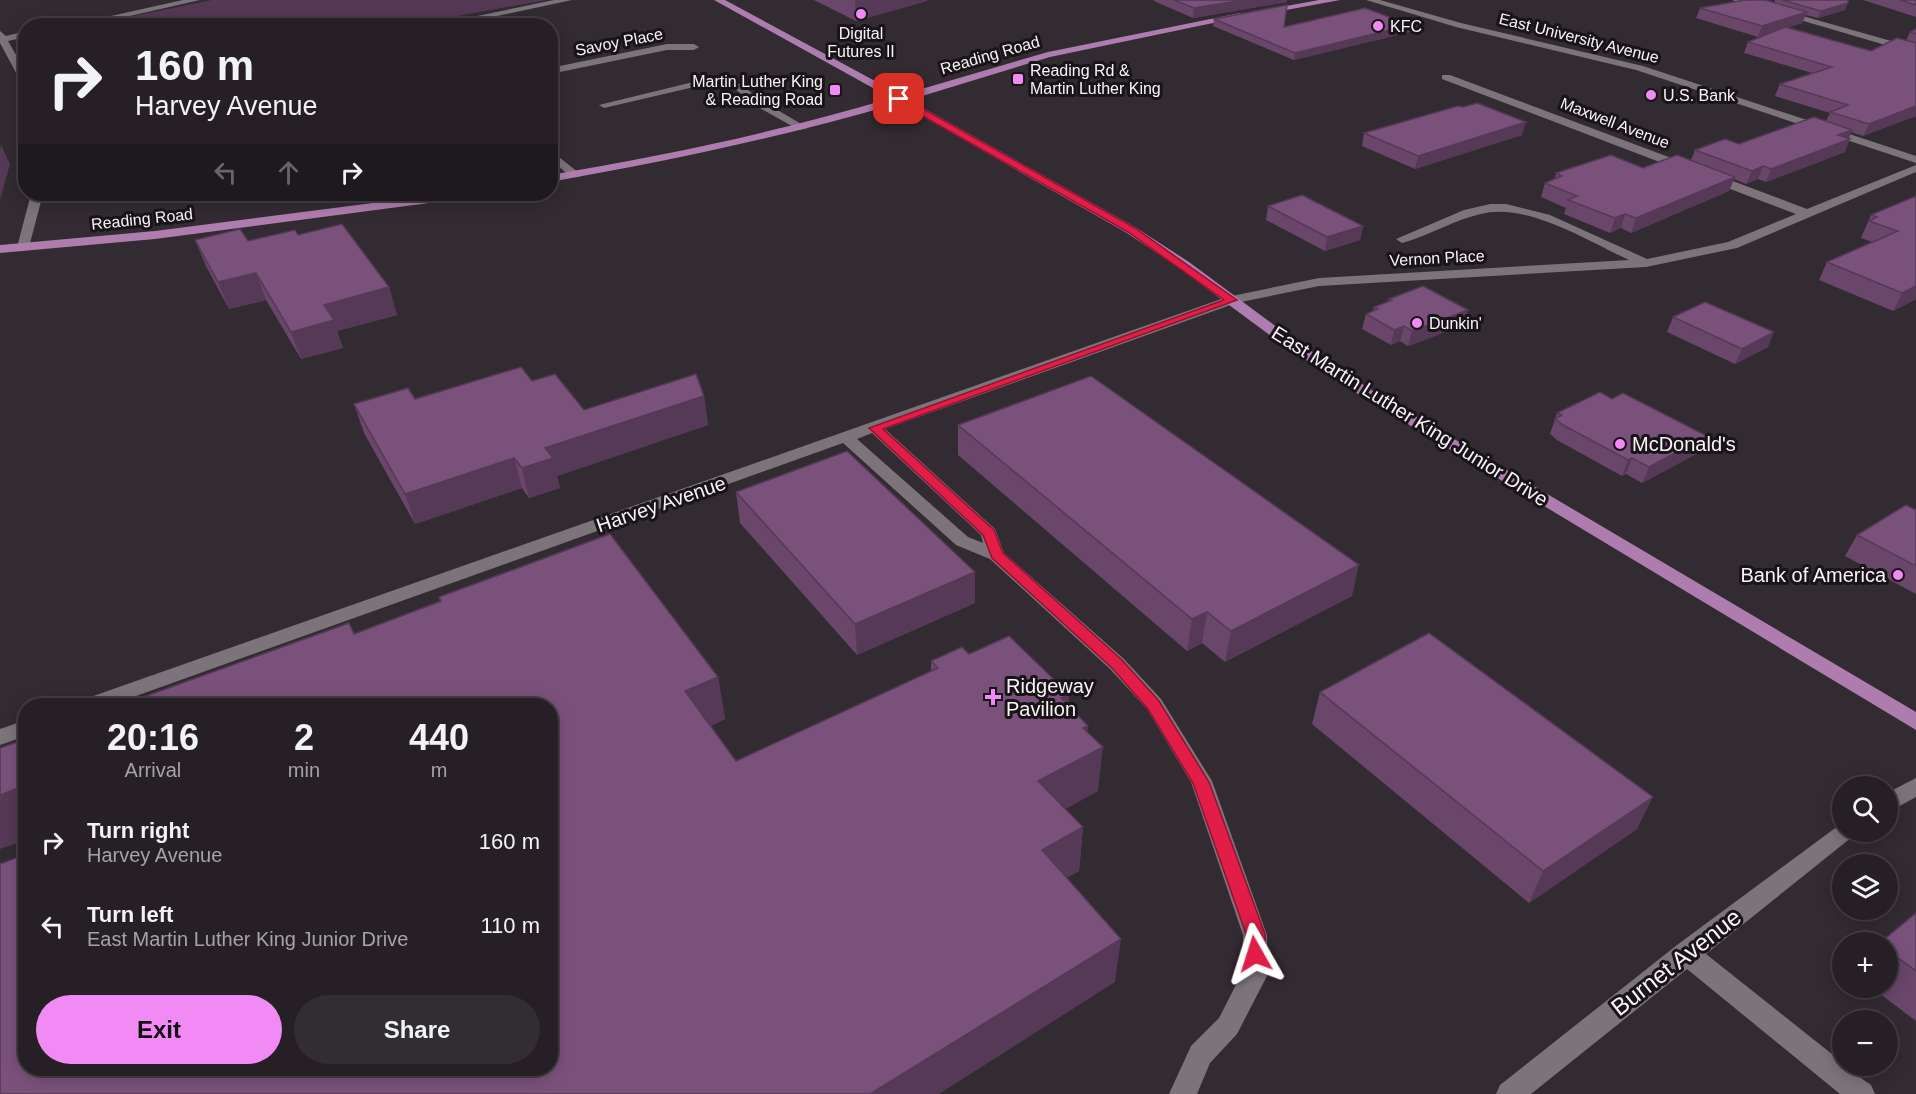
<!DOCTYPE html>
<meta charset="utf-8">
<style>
:root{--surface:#262026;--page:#322d32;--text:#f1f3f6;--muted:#a4a3a7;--line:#423e43;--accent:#f18af4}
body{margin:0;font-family:Helvetica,sans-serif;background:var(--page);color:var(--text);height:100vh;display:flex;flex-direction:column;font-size:22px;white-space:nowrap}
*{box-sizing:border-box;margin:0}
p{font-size:20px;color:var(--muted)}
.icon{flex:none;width:33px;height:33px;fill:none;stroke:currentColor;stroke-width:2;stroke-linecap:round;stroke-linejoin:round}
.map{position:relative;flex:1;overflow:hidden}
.details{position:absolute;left:18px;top:698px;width:540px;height:378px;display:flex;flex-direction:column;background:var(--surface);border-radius:24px;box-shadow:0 3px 15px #0003,0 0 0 2px var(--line)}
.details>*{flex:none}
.guide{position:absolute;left:18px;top:18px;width:540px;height:183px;border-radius:24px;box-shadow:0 3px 15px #0003,0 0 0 2px var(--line);background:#262026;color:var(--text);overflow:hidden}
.tools{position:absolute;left:1832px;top:776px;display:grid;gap:12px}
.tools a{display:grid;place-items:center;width:66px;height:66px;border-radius:50%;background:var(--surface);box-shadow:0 3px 15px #0003,0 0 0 2px var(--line);font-size:30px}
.pin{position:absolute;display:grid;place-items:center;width:51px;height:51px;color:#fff;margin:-26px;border-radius:12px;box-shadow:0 3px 9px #0006}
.me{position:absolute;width:66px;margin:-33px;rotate:354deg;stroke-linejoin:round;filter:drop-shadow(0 0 4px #0008)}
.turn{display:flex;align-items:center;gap:21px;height:126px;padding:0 18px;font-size:27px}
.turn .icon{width:78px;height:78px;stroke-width:2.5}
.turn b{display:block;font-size:42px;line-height:51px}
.lanes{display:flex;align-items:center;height:57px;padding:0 18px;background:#0003;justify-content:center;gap:30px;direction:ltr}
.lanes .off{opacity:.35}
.eta{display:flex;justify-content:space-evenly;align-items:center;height:102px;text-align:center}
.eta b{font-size:36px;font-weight:800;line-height:42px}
.button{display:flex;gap:12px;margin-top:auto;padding:12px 18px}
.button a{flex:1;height:69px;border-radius:36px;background:var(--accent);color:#111;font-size:24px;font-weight:800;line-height:69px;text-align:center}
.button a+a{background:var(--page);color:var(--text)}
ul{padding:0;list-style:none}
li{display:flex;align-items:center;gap:18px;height:84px;padding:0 18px}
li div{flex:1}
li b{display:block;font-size:22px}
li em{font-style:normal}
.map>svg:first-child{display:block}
</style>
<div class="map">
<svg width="1916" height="1094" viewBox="0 0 1916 1094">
<rect width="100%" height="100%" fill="#322b32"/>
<!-- green -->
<path fill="#543854" d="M212 0H547L407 25 84 26Z"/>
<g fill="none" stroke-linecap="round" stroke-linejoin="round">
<!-- minor -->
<g fill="#7c737b" fill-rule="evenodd">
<path d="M183 0H200L86 26H66Z"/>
<path d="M554 0H572L450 26H429Z"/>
<path d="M1366 0H1380L1461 23 1643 66 1916 156V163L1636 70 1456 27Z"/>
<path d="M1732 0H1746L1916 48V54Z"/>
<path d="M0 31 6 36 26 31V37L8 41 26 72V85L21 82 0 43Z"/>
<path d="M667 44H694L699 47 694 50H667L550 74V68Z"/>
<path d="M726 74 764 102 808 128 799 130 756 106 724 80 604 108 599 105Z"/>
<path d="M1442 75H1450L1807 209 1916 165V172L1737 248 1646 267 1319 286 1236 303 885 429 995 529 1004 553 1124 659 1161 699 1212 781 1267 935 1268 974 1237 1034 1210 1063 1197 1094H1169L1191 1046 1219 1018 1242 973 1243 935 1191 782 1147 709 1110 669 990 559 956 545 843 443 111 705H79L82 700 1227 297 1319 278 1629 260C1588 241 1527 202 1481 214 1453 220 1429 236 1402 243L1396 239 1464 210 1490 204H1506L1550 215 1647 259 1728 242 1796 214 1442 79ZM872 433 981 535 983 543 968 537 857 439Z"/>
<path d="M550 150 579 173V177H571L550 159Z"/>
<path d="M31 194H43L29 247 23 251 17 247Z"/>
<path d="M26 720V736L0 745V729Z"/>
<path d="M1916 778V797L1887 813V793Z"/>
<path d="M1842 823V831H1855L1852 837 1706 954 1842 1062V1065L1871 1085 1875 1094H1840L1687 969 1531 1094H1496L1500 1085 1677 945Z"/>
</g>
<!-- major -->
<g fill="#ae7cae" fill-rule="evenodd">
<path d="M714 0H725L901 95 1048 52 1240 13 1242 15 1237 18 1050 57 909 100 1135 227 1189 262 1293 339 1373 391 1916 712V730L1363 397 1283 345 1179 268 1127 233 899 103C784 137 668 161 550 182V175C666 155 779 132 891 98Z"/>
<path d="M1319 0H1340L1264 14 1259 11Z"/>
<path d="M443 194H473L467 198 155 239 0 253V245L155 231Z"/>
</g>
</g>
<!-- wall -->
<g fill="#69466a">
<path d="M814 0H927V1L856 21Z"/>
<path d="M1154 0H1287V2L1193 18 1154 1Z"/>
<path d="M1775 0H1848L1845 10 1818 18 1806 15 1802 23 1788 27 1871 51 1906 41 1910 32 1916 29V116L1863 136 1851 132 1845 152 1766 182 1758 179 1746 184 1734 179 1729 191 1631 233 1621 228 1610 233 1564 214 1566 208 1541 197 1545 183 1555 179 1556 173 1643 168 1691 160 1695 150 1739 144 1826 121 1830 113 1775 96 1780 84 1812 73 1744 53 1748 42 1767 34 1758 37 1696 18 1700 8 1774 3Z"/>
<path d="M1863 0H1916V17Z"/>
<path d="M1214 19 1284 27 1410 32 1294 60 1213 26Z"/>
<path d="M1364 133 1522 135 1415 169 1362 146Z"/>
<path d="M1916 196V299L1893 311 1819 280 1827 262 1872 242 1861 238 1871 215Z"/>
<path d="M1268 206 1363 226 1360 240 1325 251 1266 220Z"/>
<path d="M298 235 389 287 397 315 337 331 343 348 301 359 266 300 229 309 206 266 195 240 248 241Z"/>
<path d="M1389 299 1468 310 1464 324 1430 338 1408 346 1400 341 1391 345 1362 329 1366 314 1373 311 1374 307 1389 302Z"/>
<path d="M1673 317 1768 347 1735 364 1667 332Z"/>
<path d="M532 381 584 410 704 396 708 425 557 476 560 488 529 498 522 488 415 524 364 433 354 404 415 399Z"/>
<path d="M1557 413 1700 452 1642 483 1626 474 1622 476 1557 440 1550 434Z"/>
<path d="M958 425 1352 596 1225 662 1202 643 1187 651 958 455Z"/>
<path d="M736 492 975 572V603L857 655 740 523Z"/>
<path d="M1916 510V594L1845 556 1857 535Z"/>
<path d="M439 597 718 677 725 719 711 726 736 761 931 671V661L969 654 1069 694 1068 705 1087 732 1098 791 1065 809 1083 827 1079 871 1066 878 1115 982 26 1068 354 634 440 602Z"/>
<path d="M1320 692 1637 829 1529 903 1312 724Z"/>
<path d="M1916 913V1021L1871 987H1887V942Z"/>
</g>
<!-- shaded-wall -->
<g fill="#553956">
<path d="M855 0H927V1L856 21Z"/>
<path d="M1244 0H1287V2L1193 18 1194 8Z"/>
<path d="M1848 3 1845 10 1818 18 1821 11Z"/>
<path d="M1807 12 1802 23 1758 37 1762 26Z"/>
<path d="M1411 25 1410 32 1294 60 1295 53Z"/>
<path d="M1916 106V116L1863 136 1869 124Z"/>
<path d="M1526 122 1522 135 1415 169 1418 156Z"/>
<path d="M1852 130 1848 140 1850 139 1845 152 1766 182 1771 169 1838 135Z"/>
<path d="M1 145 10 164 0 200V150Z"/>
<path d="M1763 166 1758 179 1746 184 1752 171Z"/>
<path d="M1735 177 1729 191 1631 233 1636 218Z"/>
<path d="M1625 214 1621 228 1610 233 1615 218Z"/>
<path d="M1363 226 1360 240 1325 251 1327 237Z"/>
<path d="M256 273 266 300 229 309 218 282Z"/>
<path d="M1916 286V299L1893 311 1902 293Z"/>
<path d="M389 287 397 315 337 331 343 348 301 359 291 332 324 305Z"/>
<path d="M1468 310 1464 324 1430 338 1408 346 1412 331Z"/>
<path d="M1404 326 1400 341 1391 345 1394 330Z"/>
<path d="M1774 332 1768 347 1735 364 1742 349Z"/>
<path d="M704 396 708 425 557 476 560 488 529 498 522 468 545 448Z"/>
<path d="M1707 436 1700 452 1642 483 1649 467Z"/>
<path d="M514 458 522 488 415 524 405 494Z"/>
<path d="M1632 458 1626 474 1622 476 1628 460Z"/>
<path d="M1359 565 1352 596 1225 662 1231 631Z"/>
<path d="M975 572V603L857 655 855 624Z"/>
<path d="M1207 612 1202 643 1187 651 1192 619Z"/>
<path d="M718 677 725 719 693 734 685 691Z"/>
<path d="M1069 694 1065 737 1061 698Z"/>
<path d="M1088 726 1085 757 1103 747 1098 791 1036 825 1038 781 1083 728Z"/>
<path d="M26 785V840L0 849V795Z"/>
<path d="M1653 797 1637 829 1529 903 1543 871Z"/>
<path d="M1083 827 1079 871 1039 894 1042 850Z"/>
<path d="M1121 939 1115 982 939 1094H870Z"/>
</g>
<!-- building -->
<g fill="#7a517b" stroke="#553956" stroke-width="1.5">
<path d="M1174 0H1244L1194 8Z"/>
<path d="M1745 0H1765L1807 12 1762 26 1700 8Z"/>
<path d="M1782 0H1848V3L1821 11Z"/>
<path d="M1900 0H1916V5Z"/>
<path d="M1287 5 1284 27 1365 8 1411 25 1295 53 1214 19Z"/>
<path d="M1785 27 1871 51 1897 38 1916 43V106L1869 124 1830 112 1848 105 1780 84 1832 67 1748 42Z"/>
<path d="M1916 29V34L1910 32Z"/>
<path d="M1477 103 1526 122 1418 156 1364 133 1458 106 1463 107Z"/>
<path d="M1814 117 1852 130 1838 135 1850 139 1771 169 1763 166 1752 171 1695 150 1725 139 1739 144Z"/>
<path d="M1611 155 1643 168 1677 155 1735 177 1636 218 1625 214 1615 218 1568 200 1577 196 1545 183 1562 176 1556 173Z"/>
<path d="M1302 195 1363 226 1327 237 1268 206Z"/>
<path d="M1916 196V286L1902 293 1827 262 1898 231 1869 221 1877 217 1871 215Z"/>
<path d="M342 224 389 287 324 305 334 320 291 332 256 273 218 282 195 240 240 229 248 241 295 230 298 235Z"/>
<path d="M1423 286 1468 310 1434 323 1412 331 1404 326 1394 330 1366 314 1378 309 1374 307 1392 300 1389 299Z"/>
<path d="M1705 302 1774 332 1742 349 1673 317Z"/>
<path d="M521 367 532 381 555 374 584 410 696 374 704 396 545 448 553 458 522 468 514 458 405 494 354 404 408 388 415 399Z"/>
<path d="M1091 376 1359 565 1231 631 1207 612 1192 619 958 425Z"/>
<path d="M1600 392 1612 399 1623 393 1707 436 1649 467 1632 458 1628 460 1563 425 1555 419 1562 415 1557 413Z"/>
<path d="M847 451 975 572 855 624 736 492Z"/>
<path d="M1906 505 1916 510V566L1857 535Z"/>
<path d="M610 534 718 677 685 691 736 761 938 668 931 661 962 647 969 654 1009 636 1069 694 1061 698 1088 726 1083 728 1103 747 1038 781 1083 827 1042 850 1121 939 870 1094H0V864L26 854V1068H550V705H121L349 623 354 634 441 601 439 597Z"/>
<path d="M1429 633 1653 797 1543 871 1320 692Z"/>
<path d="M26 739V785L0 795V748Z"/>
<path d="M1916 913V971L1887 950V942H1881Z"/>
</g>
<!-- route -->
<path fill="#e11d48" stroke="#92132f" stroke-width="1.5" d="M896 97H902L1135 228 1237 300 883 429 994 530 1003 553 1122 660 1159 701 1209 782 1265 934V954L1262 960 1255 962 1249 960 1246 954V934L1193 783 1148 709 1112 668 992 558 983 535 869 428 1224 300 1128 232 896 101Z"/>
<!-- markers -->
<g fill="#f18af4" stroke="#181418" stroke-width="2">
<circle cx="861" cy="14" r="6"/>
<circle cx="1378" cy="26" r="6"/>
<rect x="1012" y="73" width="12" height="12" rx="3"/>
<rect x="829" y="84" width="12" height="12" rx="3"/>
<circle cx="1651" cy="95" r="6"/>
<circle cx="1417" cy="323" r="6"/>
<circle cx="1620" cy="444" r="6"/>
<circle cx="1898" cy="575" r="6"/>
<path d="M990 688h6v6h6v6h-6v6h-6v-6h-6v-6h6z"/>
</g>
<g text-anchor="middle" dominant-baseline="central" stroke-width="6" stroke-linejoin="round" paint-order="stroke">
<!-- far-poi labels -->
<g font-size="16" fill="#f8f3f8" stroke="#181418" text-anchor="start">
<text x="1390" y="26">KFC</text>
<text x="861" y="33" text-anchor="middle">Digital<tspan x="861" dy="18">Futures II</tspan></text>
<text x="1030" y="70">Reading Rd &amp;<tspan x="1030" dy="18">Martin Luther King</tspan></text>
<text x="823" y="81" text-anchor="end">Martin Luther King<tspan x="823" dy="18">&amp; Reading Road</tspan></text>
<text x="1663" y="95">U.S. Bank</text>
<text x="1429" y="323">Dunkin'</text>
</g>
<!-- far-street labels -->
<g font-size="16" fill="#f8f3f8" stroke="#181418">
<text transform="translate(1579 38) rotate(14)">East University Avenue</text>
<text transform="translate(619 42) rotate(-11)">Savoy Place</text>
<text transform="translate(990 55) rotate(-16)">Reading Road</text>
<text transform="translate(1615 123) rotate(21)">Maxwell Avenue</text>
<text transform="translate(142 219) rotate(-6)">Reading Road</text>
<text transform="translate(1437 258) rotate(-3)">Vernon Place</text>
</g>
<!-- street labels -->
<g font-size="20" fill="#f8f3f8" stroke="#181418">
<text transform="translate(1410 416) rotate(32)">East Martin Luther King Junior Drive</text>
<text transform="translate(661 504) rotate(-19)">Harvey Avenue</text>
</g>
<!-- poi labels -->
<g font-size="20" fill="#f8f3f8" stroke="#181418" text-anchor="start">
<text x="1632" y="444">McDonald's</text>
<text x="1886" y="575" text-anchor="end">Bank of America</text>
<text x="1006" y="686">Ridgeway<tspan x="1006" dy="23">Pavilion</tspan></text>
</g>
<!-- near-street labels -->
<g font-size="24" fill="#f8f3f8" stroke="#181418">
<text transform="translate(1676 962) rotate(-38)">Burnet Avenue</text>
</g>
</g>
</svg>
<div class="tools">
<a><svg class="icon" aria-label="search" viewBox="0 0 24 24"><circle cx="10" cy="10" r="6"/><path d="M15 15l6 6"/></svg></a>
<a><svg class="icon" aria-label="layers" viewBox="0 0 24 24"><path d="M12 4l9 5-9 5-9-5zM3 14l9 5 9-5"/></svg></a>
<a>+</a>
<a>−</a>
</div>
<div class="pin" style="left:899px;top:99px;background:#d93025"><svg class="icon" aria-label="arrive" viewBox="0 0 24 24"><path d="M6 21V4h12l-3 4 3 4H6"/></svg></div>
<svg class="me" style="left:1255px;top:954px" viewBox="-20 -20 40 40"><path d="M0-17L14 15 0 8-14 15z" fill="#e11d48" stroke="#fff" stroke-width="4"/></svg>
<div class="guide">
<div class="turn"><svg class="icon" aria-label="right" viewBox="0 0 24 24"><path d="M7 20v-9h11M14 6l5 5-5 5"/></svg><div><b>160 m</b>Harvey Avenue</div></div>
<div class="lanes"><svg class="icon off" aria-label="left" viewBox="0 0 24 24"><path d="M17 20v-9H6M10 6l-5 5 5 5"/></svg><svg class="icon off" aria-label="ahead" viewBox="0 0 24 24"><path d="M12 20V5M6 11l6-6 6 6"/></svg><svg class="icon" aria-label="right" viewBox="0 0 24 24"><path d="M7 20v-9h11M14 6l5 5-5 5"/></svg></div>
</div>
<section class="details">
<div class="eta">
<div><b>20:16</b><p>Arrival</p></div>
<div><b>2</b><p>min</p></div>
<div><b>440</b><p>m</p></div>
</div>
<ul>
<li><svg class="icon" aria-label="right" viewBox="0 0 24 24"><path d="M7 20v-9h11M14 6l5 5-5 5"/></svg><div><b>Turn right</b><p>Harvey Avenue</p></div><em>160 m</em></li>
<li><svg class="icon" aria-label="left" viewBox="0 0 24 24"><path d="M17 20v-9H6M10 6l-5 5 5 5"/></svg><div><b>Turn left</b><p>East Martin Luther King Junior Drive</p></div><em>110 m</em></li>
</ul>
<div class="button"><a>Exit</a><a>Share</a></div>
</section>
</div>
